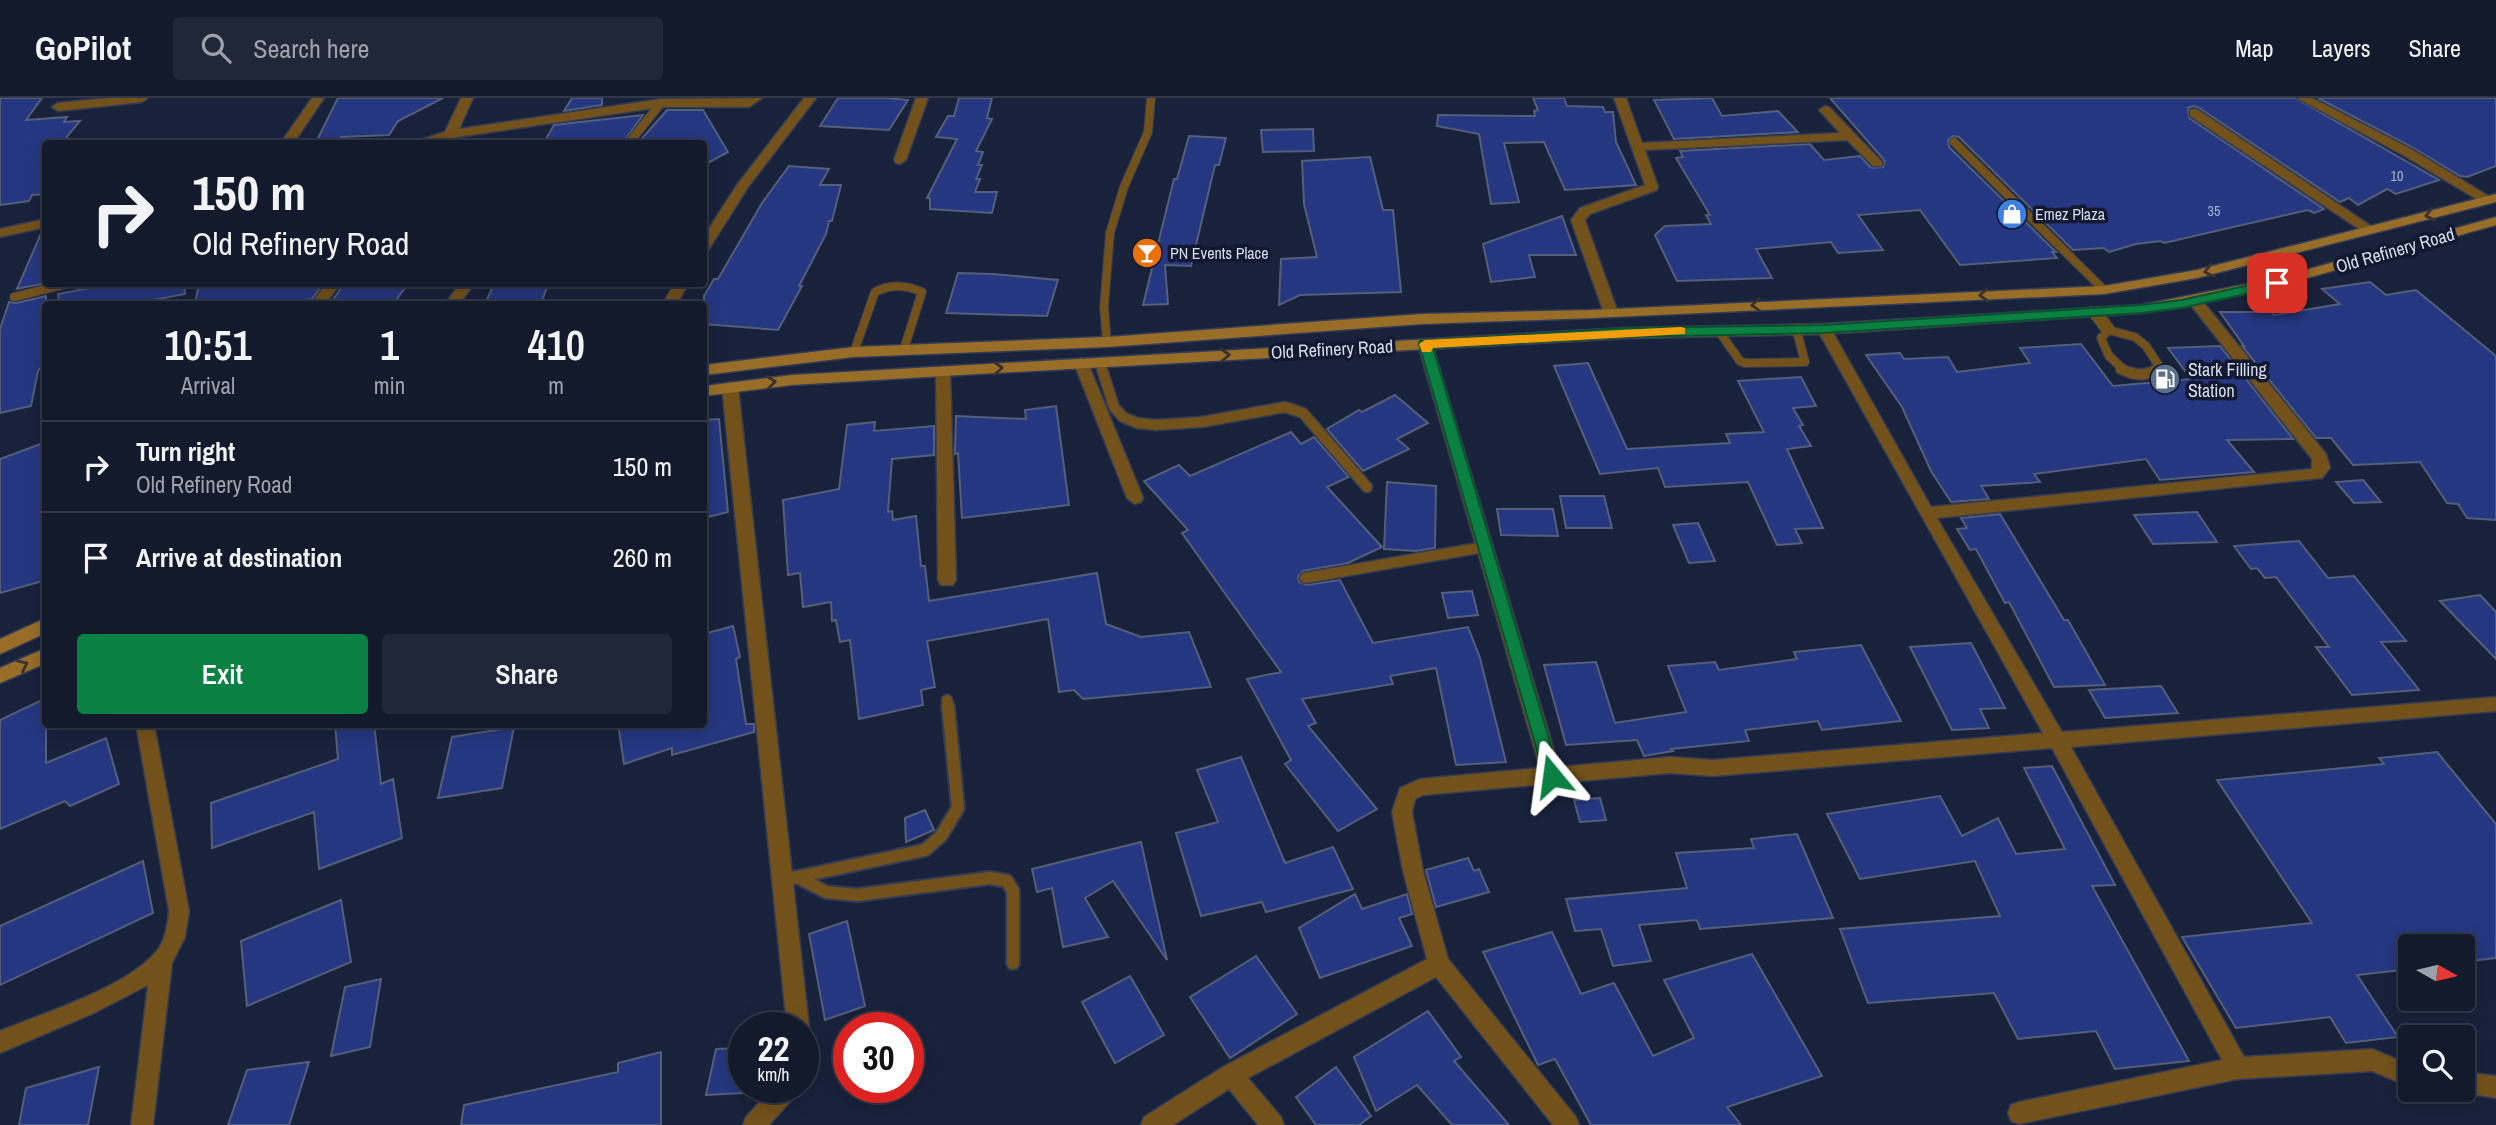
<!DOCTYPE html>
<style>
:root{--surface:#131a2c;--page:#202738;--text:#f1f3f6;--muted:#9da1a9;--line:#323848;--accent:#0b8043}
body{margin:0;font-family:"Archivo Narrow",sans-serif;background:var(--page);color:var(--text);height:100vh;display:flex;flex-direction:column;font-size:26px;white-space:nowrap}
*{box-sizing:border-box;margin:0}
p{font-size:23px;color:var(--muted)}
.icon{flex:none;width:38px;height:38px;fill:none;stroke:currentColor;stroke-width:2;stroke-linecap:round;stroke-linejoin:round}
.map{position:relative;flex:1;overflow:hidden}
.details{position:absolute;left:42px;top:203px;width:665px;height:427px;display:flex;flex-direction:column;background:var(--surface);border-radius:7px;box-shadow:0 4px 18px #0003,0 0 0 2px var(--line)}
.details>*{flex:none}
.top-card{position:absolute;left:42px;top:42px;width:665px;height:147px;border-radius:7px;box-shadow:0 4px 18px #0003,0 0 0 2px var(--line);background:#131a2c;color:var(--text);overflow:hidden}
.needle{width:46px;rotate:98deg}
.buttons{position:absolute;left:2398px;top:836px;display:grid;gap:14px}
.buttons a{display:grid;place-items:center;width:77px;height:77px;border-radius:7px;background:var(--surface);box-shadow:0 4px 18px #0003,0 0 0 2px var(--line);font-size:35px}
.speed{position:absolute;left:728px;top:914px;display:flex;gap:14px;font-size:35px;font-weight:700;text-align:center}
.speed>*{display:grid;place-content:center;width:91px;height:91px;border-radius:50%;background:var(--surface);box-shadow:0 4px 18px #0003,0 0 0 2px var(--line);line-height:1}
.speed small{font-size:18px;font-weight:400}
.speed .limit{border:10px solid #d22;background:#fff;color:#111}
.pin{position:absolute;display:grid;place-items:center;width:60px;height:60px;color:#fff;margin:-30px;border-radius:14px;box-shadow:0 4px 10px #0006}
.me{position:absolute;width:77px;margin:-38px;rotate:344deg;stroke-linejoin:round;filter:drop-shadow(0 0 5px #0008)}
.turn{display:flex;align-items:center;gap:24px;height:147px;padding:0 35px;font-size:32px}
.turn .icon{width:91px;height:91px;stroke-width:2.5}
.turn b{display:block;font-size:49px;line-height:60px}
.eta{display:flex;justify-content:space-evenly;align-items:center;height:119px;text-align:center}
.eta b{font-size:42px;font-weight:600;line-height:49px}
.primary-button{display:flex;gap:14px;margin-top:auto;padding:14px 35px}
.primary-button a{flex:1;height:80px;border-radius:7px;background:var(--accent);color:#fff;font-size:28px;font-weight:600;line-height:80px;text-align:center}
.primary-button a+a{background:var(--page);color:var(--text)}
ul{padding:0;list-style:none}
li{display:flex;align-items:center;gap:21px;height:91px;padding:0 35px;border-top:2px solid var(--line)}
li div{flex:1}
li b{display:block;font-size:26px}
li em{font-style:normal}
header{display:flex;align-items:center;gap:42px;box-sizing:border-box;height:98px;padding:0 35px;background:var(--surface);border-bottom:2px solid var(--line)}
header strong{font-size:33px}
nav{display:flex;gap:38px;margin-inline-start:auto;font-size:24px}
.search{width:490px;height:63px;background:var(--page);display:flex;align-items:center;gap:18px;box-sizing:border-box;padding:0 24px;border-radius:7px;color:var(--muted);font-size:26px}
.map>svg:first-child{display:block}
</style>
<header>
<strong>GoPilot</strong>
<div class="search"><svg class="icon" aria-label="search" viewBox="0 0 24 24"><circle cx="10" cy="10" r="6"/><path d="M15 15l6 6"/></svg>Search here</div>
<nav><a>Map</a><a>Layers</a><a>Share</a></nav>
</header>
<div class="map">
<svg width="2496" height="1027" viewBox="0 0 2496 1027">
<rect width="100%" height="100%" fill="#19223b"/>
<!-- building -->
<g fill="#253780" stroke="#535e7b" stroke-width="2">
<path d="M0 0H42L26 22 67 19 64 24 80 23 61 46H46V96L32 97 29 103 0 107Z"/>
<path d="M338 0H443L398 23 389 37 341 39 336 46H315Z"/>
<path d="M572 0H602V7L564 13Z"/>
<path d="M838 0H886L908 2 889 32 820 28Z"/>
<path d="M959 0H992L987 20 992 21 976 53 983 54 978 67H982L976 81H980L975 94H997L992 115 930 111V100H927L957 41 936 39 948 18H954Z"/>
<path d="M1533 0H1564L1567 8 1603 9 1605 14H1613L1616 44 1636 87 1565 92 1544 44 1504 45 1519 104 1491 106 1479 36 1437 28 1438 17 1535 18 1534 13 1538 12Z"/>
<path d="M1712 0 1722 18 1778 13 1798 34 1674 41 1654 2Z"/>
<path d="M1830 0H2295L2439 82 2396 96 2387 91 2358 107 2349 100 2340 104 2199 10 2193 8 2188 10 2189 20 2324 111 2314 115 2308 112 2164 145 2161 143 2136 146 2109 154 2104 150 2073 152 1959 39 1953 38 1948 42 1949 49 2056 154H2052L2057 160 1960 167 1920 112 1858 117 1883 152 1838 155 1831 144 1756 151 1772 180 1677 183 1655 137 1665 128 1711 126 1706 117H1710L1676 60 1683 59 1680 53 1810 46 1824 62 1860 58 1871 70 1883 69 1885 63Z"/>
<path d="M2318 0H2496V68L2467 79 2460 78 2412 49Z"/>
<path d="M667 12H703L728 54 704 67V46H637Z"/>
<path d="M643 17 622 46H543L554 27Z"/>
<path d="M1313 31 1314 53 1263 54 1261 32Z"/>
<path d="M1189 38 1226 40 1219 67H1215L1191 168 1165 167 1168 206 1143 207 1174 81H1177Z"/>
<path d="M1370 59 1383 112H1393L1401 194 1300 197 1279 207 1281 161 1317 159 1304 106 1302 63Z"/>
<path d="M789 68 829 71 820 87H841L832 123H829L826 136 799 188H802L778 232 704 226V198L714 181H718L762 105Z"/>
<path d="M1562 118 1576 157H1529L1535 179 1491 184 1483 146Z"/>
<path d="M46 132V185L17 191 42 133Z"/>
<path d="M958 175 993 176 1058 182 1047 218 946 215Z"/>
<path d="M2370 184 2386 197 2416 192 2496 258V422L2467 420 2458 406 2447 405 2420 364 2353 367 2331 340H2316L2242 248H2244L2220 214H2272L2274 217 2340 206 2322 191Z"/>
<path d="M111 186H184L185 196 133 206H59L58 196Z"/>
<path d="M199 186H323L312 201 276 206H195Z"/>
<path d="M344 186H408L393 206H330Z"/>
<path d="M494 186H548L541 206H485Z"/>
<path d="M46 198V262L38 273 31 308 0 315V231L9 204 16 205Z"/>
<path d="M2081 246 2113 288 2191 281 2168 250 2220 248 2293 341 2227 342 2254 374 2160 382 2146 361 2034 376 2040 384 1981 388 1989 401 1951 404 1931 373 1902 309 1866 257 1900 255 1904 261 1948 259 1957 274 2030 265 2020 250Z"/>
<path d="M1588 265 1627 351 1730 345 1726 336 1764 334 1738 283 1801 279 1816 308 1793 310 1803 327 1799 328 1811 348 1787 351 1823 430 1795 431 1802 445 1777 447 1748 384 1665 389 1658 370 1600 376 1554 268Z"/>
<path d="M1395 297 1428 325 1397 341 1409 351 1363 373 1327 331 1359 312 1362 314Z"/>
<path d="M1056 308 1069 407 962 420 958 355 955 356 956 318 1026 321 1025 312Z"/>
<path d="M719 321 728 414 704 420V322Z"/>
<path d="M875 324 874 333 934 328V357L892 361 888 414 892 413 893 422 916 418 921 468H925L929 503 1097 475 1106 526 1141 539 1189 534 1211 589 1083 601 1074 592 1059 594 1048 521 927 543 935 589 921 592 923 607 859 621 850 542 840 544 836 522 832 523 831 504 803 509 800 475 788 477 783 402 839 391 847 327Z"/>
<path d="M1291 334 1301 346 1314 339 1349 379 1327 389 1382 449 1348 465 1303 473 1298 478 1299 484 1306 487 1340 482 1373 545 1468 529 1480 560 1506 664 1456 667 1436 570 1390 578 1393 586 1302 601 1316 625 1308 628 1377 711 1338 733 1285 666 1291 662 1247 581 1281 574 1182 435 1188 432 1144 383 1179 367 1190 378Z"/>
<path d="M46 344V482L0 495V361Z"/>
<path d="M2363 382 2381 404 2354 405 2336 384Z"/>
<path d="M1387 384 1436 388 1435 450 1416 453 1384 451Z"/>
<path d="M1560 398H1604L1612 430H1566Z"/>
<path d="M1497 411H1553L1558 438 1501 437Z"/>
<path d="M2197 414 2217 444 2153 446 2134 417Z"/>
<path d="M2000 416 2064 522H2068L2105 587 2054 589 2009 504 2005 505 1976 451 1970 452 1957 431 1967 430 1961 420Z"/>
<path d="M1698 425 1715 463 1689 465 1673 427Z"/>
<path d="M2299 443 2328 480 2354 478 2406 543 2381 544 2419 592 2352 597 2316 549H2329L2276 479 2265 480 2257 470 2251 471 2234 448Z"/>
<path d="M1472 493 1478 517 1448 520 1442 495Z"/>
<path d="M2480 497 2496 514V561L2440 503Z"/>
<path d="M733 528 740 559 736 561 746 626H754V634L672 657V650L624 666 618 626H704V536Z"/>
<path d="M1971 545 2005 610 1980 611 1989 630 1952 632 1910 549Z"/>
<path d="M1861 547 1901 623 1822 632 1818 623 1745 632 1749 643 1671 651 1673 653 1644 658 1637 642 1566 647 1544 567 1596 564 1615 625 1686 614 1668 568 1715 564 1719 572 1797 561 1794 554Z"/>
<path d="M2161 588 2178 615 2105 620 2089 592Z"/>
<path d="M46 600V665L106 640 119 686 70 708 65 703 0 731V622Z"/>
<path d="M335 626H374L381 686 393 681 402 740 319 771 314 714 212 750 211 705 338 661Z"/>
<path d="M514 629 502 690 438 700 452 639Z"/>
<path d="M2437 654 2496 726V860L2462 864V849H2410V871L2357 877 2398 939 2346 945 2330 919 2236 930 2182 839 2312 825 2217 682 2384 666 2379 660Z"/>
<path d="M1241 659 1285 765 1333 749 1353 791 1266 814 1262 804 1201 818 1176 735 1218 724 1197 672Z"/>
<path d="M2052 668 2115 787 2092 788 2189 963 2115 971 2096 933 2018 941 1994 895 1868 905 1840 831 2000 818 1975 763 1860 781 1827 716 1940 698 1962 738 1998 720 2016 756 2065 751 2024 670Z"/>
<path d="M1600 700 1606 722 1580 724 1574 702Z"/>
<path d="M925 712 934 732 906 744 905 720Z"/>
<path d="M1797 736 1833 820 1700 831 1697 822 1639 827 1651 863 1613 868 1601 831 1575 833 1566 801 1687 790 1676 755 1754 750 1751 741Z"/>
<path d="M1141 744 1167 862 1113 783 1085 800 1108 839 1063 849 1052 790 1037 794 1032 771Z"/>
<path d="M1468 760 1474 773 1479 771 1489 794 1436 809 1426 772Z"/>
<path d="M143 763 153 815 0 887V828Z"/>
<path d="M1355 796 1362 811 1407 796 1412 816 1399 820 1412 848 1320 880 1299 830Z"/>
<path d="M341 802 351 864 247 908 241 843Z"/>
<path d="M847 823 865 908 825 922 809 836Z"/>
<path d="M1552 834 1581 896 1614 885 1653 958 1694 940 1664 882 1752 856 1822 978 1727 1009 1741 1027H1591L1555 961 1538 967 1483 854Z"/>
<path d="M1256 858 1297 916 1230 960 1190 899Z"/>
<path d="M1130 878 1164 937 1115 965 1082 904Z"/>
<path d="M381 881 370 949 331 958 345 889Z"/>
<path d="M1428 913 1461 959 1454 963 1509 1027H1452L1417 987 1376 1013 1354 959Z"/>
<path d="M744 950V995L706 997 716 951Z"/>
<path d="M661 954V1027H461L464 1007 618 974V965Z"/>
<path d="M309 964 289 1027H228L247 972Z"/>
<path d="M99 969 88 1027H19L26 990Z"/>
<path d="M1336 969 1371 1018 1359 1027H1316L1296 999Z"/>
</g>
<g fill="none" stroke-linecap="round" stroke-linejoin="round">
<!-- service-far2 casing -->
<g stroke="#333c54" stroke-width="10">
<g id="service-far2">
<path d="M1954 44 2104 192"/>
<path d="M628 46 661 5"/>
<path d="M14 199 67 186"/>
<path d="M2091 213 2107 234 2101 240 2109 258 2124 272"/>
<path d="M2097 213 2112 233 2135 239 2146 248 2159 268 2156 272"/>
<path d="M1718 232 1740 263 1745 265 1805 264 1796 230"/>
<path d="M1107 244 1104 209 1110 135 1124 89 1148 34 1151 0"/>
<path d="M854 254 875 194C890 186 907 187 922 194L904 251"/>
<path d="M1101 264 1103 272"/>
</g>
</g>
<!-- service-far1 casing -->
<g stroke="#333c54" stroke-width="13">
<g id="service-far1">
<path d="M1102 271 1114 309 1123 319 1137 325 1156 327 1202 324 1285 309 1303 315 1367 389"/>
<path d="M2121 271C2133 277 2146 279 2157 271"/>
<path d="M1305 480 1484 449"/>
<path d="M947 602 948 609"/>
</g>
</g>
<!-- service casing -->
<g stroke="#333c54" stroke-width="16">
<g id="service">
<path d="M797 779 826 794 857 797 990 780 1007 783 1013 793V865"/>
<path d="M783 782 925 752 941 738 958 710 948 608"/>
</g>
</g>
<!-- minor casing -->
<g stroke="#333c54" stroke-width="3">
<g id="minor">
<path d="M108 0H148L142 4 58 13 52 9 58 5Z"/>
<path d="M312 0H324L293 46H280Z"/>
<path d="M461 0H473L459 31 661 1 762 0 749 9H661L451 40 429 46H407L445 34Z"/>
<path d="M804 0H816L748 89 709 151 704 152V138L737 87Z"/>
<path d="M916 0H928L906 62 900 66 896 65 894 62Z"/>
<path d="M1614 0H1626L1642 45 1840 35 1819 12 1825 8 1829 9 1883 65 1881 68H1873L1847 42 1645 52 1658 89 1657 92 1590 116 1585 122 1618 215 1611 219 1604 215 1571 122 1580 110 1645 87Z"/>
<path d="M2297 0H2312L2411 51 2495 102 2493 105H2483L2403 57Z"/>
<path d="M2194 11 2198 12 2377 132 2370 136 2365 135 2190 18V12Z"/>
<path d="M46 121V129L0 139V131Z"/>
<path d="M326 186H340L325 206H311Z"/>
<path d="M460 186H474L459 206H445Z"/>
<path d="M674 186H688L677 206H663Z"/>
<path d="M2195 199 2200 200 2326 356 2330 370 2322 380 1937 420 2062 634 2496 599V613L2071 649 2244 959 2372 951 2410 967V989L2372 973 2238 981 2019 1026 2011 1023 2008 1015 2011 1007 2019 1004 2222 962 2052 650 1713 678 1670 675 1423 697 1415 701 1412 714 1423 773 1448 861 1576 1019 1579 1027H1553L1436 879 1248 980 1281 1019 1284 1027H1258L1229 991 1173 1027H1141L1144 1019 1223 969 1427 861 1403 773 1392 714 1400 690 1420 681 1540 670 1418 246 1420 243H1430L1432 246 1559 669 1670 659 1713 662 2043 635 1817 231 1819 228 1824 226 1831 231 1931 409 2312 371V361L2190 206 2188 203Z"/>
<path d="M1081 260 1088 265 1143 400 1141 404 1135 406 1127 400 1074 265Z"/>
<path d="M943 268 950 273 956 482 953 487H941L938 482 936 273Z"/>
<path d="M730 284 738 289 809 929 803 937V929H787L722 289Z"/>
<path d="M136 626H154L189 813 185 839 172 865 153 1027H131L148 887 94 915 0 955V933C43 915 132 888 159 850 166 839 168 826 169 813Z"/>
<path d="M2462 974 2496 978V1000L2454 993 2462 992Z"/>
<path d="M773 989H799L796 997 769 1027H743L746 1019Z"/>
</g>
</g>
<!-- secondary casing -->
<g stroke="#333c54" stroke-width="3">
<g id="secondary">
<path d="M2496 96V104L2197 180 2104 196 1592 220 1422 226 1107 249 854 259 704 277V267L854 249 1107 239 1422 216 1592 212 2104 188 2197 172Z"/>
<path d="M2496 119V127L2275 189 2186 209 2141 215 1824 236 1626 240 943 278 792 287 704 298V288L792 277 1626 230 1824 226 2141 207 2273 181Z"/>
<path d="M46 520V535L0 556V541Z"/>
<path d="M46 550V565L0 585V570Z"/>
</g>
</g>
<!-- service-far2 -->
<use href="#service-far2" stroke="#73511a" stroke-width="8"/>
<!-- service-far1 -->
<use href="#service-far1" stroke="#73511a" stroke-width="10"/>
<!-- service -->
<use href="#service" stroke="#73511a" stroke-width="12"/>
<!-- minor -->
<use href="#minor" fill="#73511a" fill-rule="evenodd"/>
<!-- secondary -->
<use href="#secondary" fill="#986d28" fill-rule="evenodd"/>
</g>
<!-- one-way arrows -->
<defs><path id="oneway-chevron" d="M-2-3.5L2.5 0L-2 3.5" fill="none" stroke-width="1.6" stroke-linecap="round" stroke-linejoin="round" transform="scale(1.75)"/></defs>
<g stroke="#3a322e">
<use href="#oneway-chevron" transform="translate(2430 117) rotate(166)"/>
<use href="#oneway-chevron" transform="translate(2209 173) rotate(167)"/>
<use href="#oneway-chevron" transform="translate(1984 197) rotate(177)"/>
<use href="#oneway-chevron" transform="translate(1756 207) rotate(177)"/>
<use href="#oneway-chevron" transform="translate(1225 257) rotate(-3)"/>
<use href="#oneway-chevron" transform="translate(998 270) rotate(-3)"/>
<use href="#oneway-chevron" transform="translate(771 284) rotate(-7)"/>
<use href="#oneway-chevron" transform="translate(23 567) rotate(-25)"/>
</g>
<!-- route -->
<path fill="#0b8043" stroke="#07532c" stroke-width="2" d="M2277 181 2284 185 2282 188 2181 210 2141 215 1824 235 1626 239 1433 250 1560 678 1558 683 1552 686 1546 683 1419 246 1420 243 1626 230 1824 227 2141 207 2181 202Z"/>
<!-- slow -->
<path fill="#f59e0b" d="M1681 229 1685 230V236L1433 250 1431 254H1422L1419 246 1425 242Z"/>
<!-- icons -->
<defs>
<g id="shop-disc" transform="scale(1.575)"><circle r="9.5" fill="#3f7fe0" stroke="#111830"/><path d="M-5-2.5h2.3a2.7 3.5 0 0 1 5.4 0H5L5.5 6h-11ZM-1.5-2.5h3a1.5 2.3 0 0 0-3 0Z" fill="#fff"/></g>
<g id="bar-disc" transform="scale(1.575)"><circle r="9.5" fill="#e8710a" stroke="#111830"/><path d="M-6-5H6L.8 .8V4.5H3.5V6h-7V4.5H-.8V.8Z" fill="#fff"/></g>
<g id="fuel-disc" transform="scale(1.575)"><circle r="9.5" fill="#5c6f8a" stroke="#111830"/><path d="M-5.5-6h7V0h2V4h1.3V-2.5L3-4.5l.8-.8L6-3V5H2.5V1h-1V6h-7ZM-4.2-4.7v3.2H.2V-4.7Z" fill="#fff"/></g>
</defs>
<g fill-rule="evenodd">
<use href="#shop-disc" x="2012" y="116"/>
<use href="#bar-disc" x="1147" y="155"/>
<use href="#fuel-disc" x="2165" y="281"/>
</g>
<g text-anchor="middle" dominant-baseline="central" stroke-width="7" stroke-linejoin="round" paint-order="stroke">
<!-- number labels -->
<g font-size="14" fill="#aab3d2">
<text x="2397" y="78">10</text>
<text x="2214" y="113">35</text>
</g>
<!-- far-poi labels -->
<g font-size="16" fill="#d6dced" stroke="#111830" text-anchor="start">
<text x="2035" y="116">Emez Plaza</text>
<text x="1170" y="155">PN Events Place</text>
</g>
<!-- street labels -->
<g font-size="18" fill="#d6dced" stroke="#111830">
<text transform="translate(2395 152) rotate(-16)">Old Refinery Road</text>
<text transform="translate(1332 251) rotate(-3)">Old Refinery Road</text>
</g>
<!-- poi labels -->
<g font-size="18" fill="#d6dced" stroke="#111830" text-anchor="start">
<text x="2188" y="271">Stark Filling<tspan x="2188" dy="21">Station</tspan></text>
</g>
</g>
</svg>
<div class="buttons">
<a><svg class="needle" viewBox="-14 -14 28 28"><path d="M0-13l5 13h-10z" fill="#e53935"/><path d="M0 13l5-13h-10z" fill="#9da1a9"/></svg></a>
<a><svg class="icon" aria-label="search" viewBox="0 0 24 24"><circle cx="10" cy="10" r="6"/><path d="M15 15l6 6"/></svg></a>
</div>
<div class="speed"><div>22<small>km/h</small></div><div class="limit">30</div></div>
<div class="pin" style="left:2277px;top:185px;background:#d93025"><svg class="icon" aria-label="arrive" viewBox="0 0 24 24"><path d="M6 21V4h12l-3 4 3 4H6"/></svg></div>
<svg class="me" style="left:1552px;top:678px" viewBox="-20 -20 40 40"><path d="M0-17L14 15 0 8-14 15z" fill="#0b8043" stroke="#fff" stroke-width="4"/></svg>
<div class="top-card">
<div class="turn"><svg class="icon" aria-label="right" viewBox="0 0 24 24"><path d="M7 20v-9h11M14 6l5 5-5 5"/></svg><div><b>150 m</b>Old Refinery Road</div></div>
</div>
<section class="details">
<div class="eta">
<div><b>10:51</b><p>Arrival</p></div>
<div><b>1</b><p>min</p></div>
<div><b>410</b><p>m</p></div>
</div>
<ul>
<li><svg class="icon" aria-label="right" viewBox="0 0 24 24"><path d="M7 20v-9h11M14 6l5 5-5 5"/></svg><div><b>Turn right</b><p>Old Refinery Road</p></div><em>150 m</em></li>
<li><svg class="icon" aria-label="arrive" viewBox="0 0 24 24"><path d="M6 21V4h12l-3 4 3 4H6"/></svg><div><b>Arrive at destination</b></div><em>260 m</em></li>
</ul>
<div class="primary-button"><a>Exit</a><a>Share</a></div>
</section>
</div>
